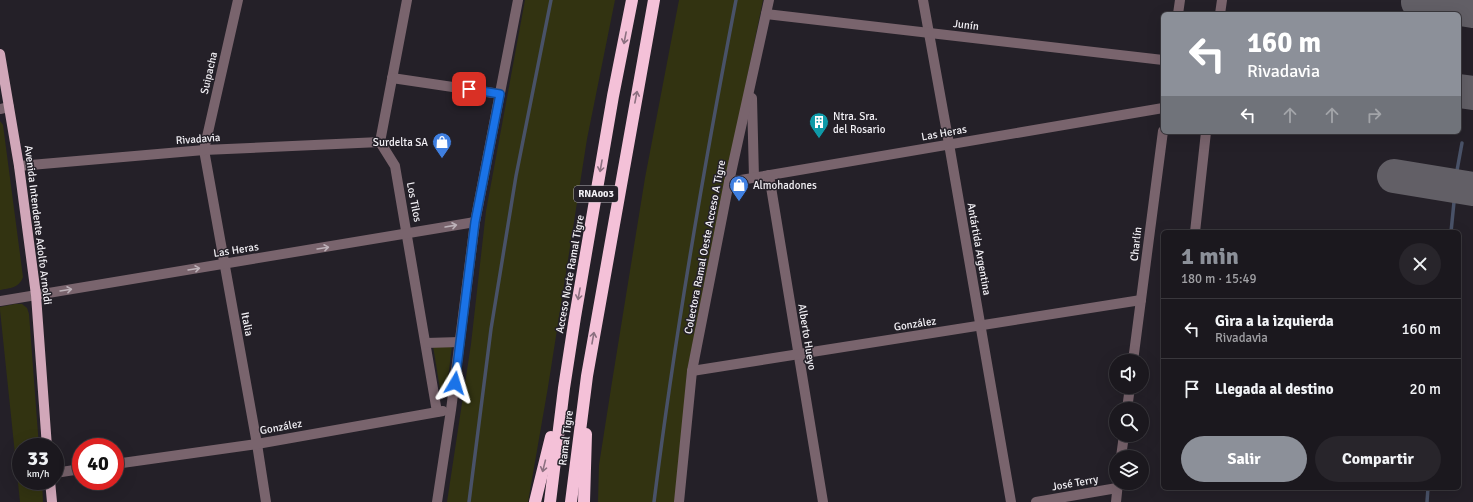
<!DOCTYPE html>
<html lang="es">
<meta charset="utf-8">
<style>
:root{--surface:#1b181e;--page:#28252b;--text:#f1f3f6;--muted:#a0a0a4;--line:#39373c;--accent:#8c9099}
body{margin:0;font-family:Signika,sans-serif;background:var(--page);color:var(--text);height:100vh;display:flex;flex-direction:column;font-size:15px;white-space:nowrap}
*{box-sizing:border-box;margin:0}
p{font-size:13px;color:var(--muted)}
.icon{flex:none;width:22px;height:22px;fill:none;stroke:currentColor;stroke-width:2;stroke-linecap:round;stroke-linejoin:round}
.map{position:relative;flex:1;overflow:hidden}
.details{position:absolute;left:1161px;top:230px;width:300px;height:260px;display:flex;flex-direction:column;background:var(--surface);border-radius:6px;box-shadow:0 4px 16px #0002,0 0 0 1px var(--line)}
.details>*{flex:none}
.top-card{position:absolute;left:1161px;top:12px;width:300px;height:122px;border-radius:6px;box-shadow:0 4px 16px #0002,0 0 0 1px var(--line);background:#8c9099;color:#fff;overflow:hidden}
.tools{position:absolute;left:1109px;top:354px;display:grid;gap:8px}
.tools a{display:grid;place-items:center;width:40px;height:40px;border-radius:50%;background:var(--surface);box-shadow:0 4px 16px #0002,0 0 0 1px var(--line);font-size:20px}
.speed{position:absolute;left:12px;top:438px;display:flex;gap:8px;font-size:20px;font-weight:700;text-align:center}
.speed>*{display:grid;place-content:center;width:52px;height:52px;border-radius:50%;background:var(--surface);box-shadow:0 4px 16px #0002,0 0 0 1px var(--line);line-height:1}
.speed small{font-size:10px;font-weight:400}
.speed .limit{border:6px solid #d22;background:#fff;color:#111}
.pin{position:absolute;display:grid;place-items:center;width:34px;height:34px;color:#fff;margin:-17px;border-radius:8px;box-shadow:0 2px 6px #0006}
.me{position:absolute;width:44px;margin:-22px;rotate:7deg;stroke-linejoin:round;filter:drop-shadow(0 0 3px #0008)}
.turn{display:flex;align-items:center;gap:14px;height:84px;padding:0 20px;font-size:18px}
.turn .icon{width:52px;height:52px;stroke-width:2.5}
.turn b{display:block;font-size:28px;line-height:34px}
.lanes{display:flex;align-items:center;height:38px;padding:0 20px;background:#0003;justify-content:center;gap:20px;direction:ltr}
.lanes .off{opacity:.35}
.round{display:grid;place-items:center;flex:none;width:42px;height:42px;border-radius:21px;background:var(--page)}
.head{display:flex;align-items:center;justify-content:space-between;height:68px;padding:0 20px}
h1{font-size:24px;font-weight:700;line-height:30px;color:var(--accent)}
.cta{display:flex;gap:8px;margin-top:auto;padding:8px 20px}
.cta a{flex:1;height:46px;border-radius:24px;background:var(--accent);color:#fff;font-size:16px;font-weight:700;line-height:46px;text-align:center}
.cta a+a{background:var(--page);color:var(--text)}
ul{padding:0;list-style:none}
li{display:flex;align-items:center;gap:12px;height:60px;padding:0 20px;border-top:1px solid var(--line)}
li div{flex:1}
li b{display:block;font-size:15px}
li em{font-style:normal}
.map>svg:first-child{display:block}
</style>
<div class="map">
<svg width="1473" height="502" viewBox="0 0 1473 502">
<rect width="100%" height="100%" fill="#242028"/>
<!-- green -->
<g fill="#323311">
<path d="M525 0H615L587 139 548 387 528 502H447L471 344 486 211Z"/>
<path d="M679 0H763L687 372 676 502H598L599 465 612 382 645 178Z"/>
<path d="M0 121 3 125 23 277C19 288 10 288 0 290Z"/>
<path d="M15 304H22L27 308 29 314 39 447H21V481H42L43 502H20L0 310V307Z"/>
<path d="M433 346H452L446 395 444 397 441 395Z"/>
</g>
<g fill="none" stroke-linecap="round" stroke-linejoin="round">
<!-- stream -->
<g stroke="#495268" stroke-width="3.5">
<path d="M1473 81V78"/>
<path d="M1456 176 1462 143"/>
<path d="M1451 232 1454 202"/>
<path d="M469 502 491 329 516 176 551 0"/>
<path d="M654 502C675 334 704 166 736 0"/>
<path d="M1427 502 1428 488"/>
</g>
<!-- taxiway -->
<g stroke="#625f66" stroke-width="34">
<path d="M1418 2 1473 11"/>
<path d="M1459 91 1473 93"/>
<path d="M1394 176 1473 189"/>
</g>
<!-- minor -->
<g stroke="#79646d" stroke-width="10">
<path d="M238 0 204 150 257 444 266 502"/>
<path d="M407 0 380 142 395 166 437 412"/>
<path d="M923 0 949 144 1011 502"/>
<path d="M766 14 1163 60"/>
<path d="M1178 14 1180 0"/>
<path d="M1220 14 1222 0"/>
<path d="M392 78 500 94"/>
<path d="M752 98 754 178"/>
<path d="M0 109 9 107"/>
<path d="M19 166 204 150 380 142"/>
<path d="M769 175 823 502"/>
<path d="M729 182 1163 108"/>
<path d="M1195 232 1206 132"/>
<path d="M0 301 475 222"/>
<path d="M426 343 460 342"/>
<path d="M1133 361 1163 131"/>
<path d="M692 371 1141 300"/>
<path d="M1127 409 1130 387"/>
<path d="M1121 457 1124 435"/>
<path d="M115 464 257 444 443 411"/>
<path d="M55 473 81 469"/>
<path d="M437 502 451 410 475 222 518 0"/>
<path d="M679 502 692 371 729 182 769 0"/>
<path d="M1036 502 1117 488"/>
<path d="M1116 502 1118 483"/>
</g>
<!-- major -->
<g stroke="#d1a7b9" stroke-width="10">
<path d="M0 54 19 166 36 295 47 447"/>
<path d="M50 481 52 502"/>
</g>
<!-- highway -->
<g stroke="#f4c1d8" stroke-width="12">
<path d="M535 502 551 437"/>
<path d="M550 502 564 388 575 317 613 96 632 0"/>
<path d="M571 502 587 376 654 0"/>
<path d="M584 502 586 434"/>
</g>
</g>
<!-- one-way arrows -->
<defs><path id="oneway-shaft" d="M-6 0H5M1.5-3L5.5 0L1.5 3" fill="none" stroke-width="1.6" stroke-linecap="round" stroke-linejoin="round"/></defs>
<g stroke="#8c7080">
<use href="#oneway-shaft" transform="translate(625 38) rotate(101)"/>
<use href="#oneway-shaft" transform="translate(636 97) rotate(-79)"/>
<use href="#oneway-shaft" transform="translate(601 166) rotate(100)"/>
<use href="#oneway-shaft" transform="translate(579 294) rotate(100)"/>
<use href="#oneway-shaft" transform="translate(593 338) rotate(-80)"/>
<use href="#oneway-shaft" transform="translate(544 466) rotate(104)"/>
</g>
<g stroke="#bcb1b8">
<use href="#oneway-shaft" transform="translate(451 226) rotate(-10)"/>
<use href="#oneway-shaft" transform="translate(323 248) rotate(-9)"/>
<use href="#oneway-shaft" transform="translate(194 269) rotate(-9)"/>
<use href="#oneway-shaft" transform="translate(66 290) rotate(-9)"/>
</g>
<g fill="none" stroke-linecap="round" stroke-linejoin="round">
<!-- route casing -->
<g stroke="#114b97" stroke-width="10">
<path id="route" d="M455 383 475 222 500 94 469 89"/>
</g>
<!-- route -->
<use href="#route" stroke="#1a73e8" stroke-width="7"/>
</g>
<!-- icons -->
<defs>
<g id="building-pin" transform="scale(1)"><path d="M0 17L-7.5 6A9.5 9.5 0 1 1 7.5 6Z" fill="#0f9aa8" stroke="#242028"/><path d="M-4-6H4V6H1V3H-1V6H-4ZM-2.5-4.3h1.7v1.8h-1.7ZM.8-4.3h1.7v1.8H.8ZM-2.5-1h1.7V.8h-1.7ZM.8-1h1.7V.8H.8Z" fill="#fff"/></g>
<g id="shop-pin" transform="scale(1)"><path d="M0 17L-7.5 6A9.5 9.5 0 1 1 7.5 6Z" fill="#3f7fe0" stroke="#242028"/><path d="M-5-2.5h2.3a2.7 3.5 0 0 1 5.4 0H5L5.5 6h-11ZM-1.5-2.5h3a1.5 2.3 0 0 0-3 0Z" fill="#fff"/></g>
</defs>
<g fill-rule="evenodd">
<use href="#building-pin" x="819" y="122"/>
<use href="#shop-pin" x="442" y="142"/>
<use href="#shop-pin" x="739" y="185"/>
</g>
<g text-anchor="middle" dominant-baseline="central" stroke-width="3" stroke-linejoin="round" paint-order="stroke">
<!-- shield labels -->
<rect fill="#242028" stroke="#b4b2b8" stroke-width="1" x="574" y="186" width="44" height="16" rx="3"/>
<g font-size="10" font-weight="bold" fill="#f2f0f5">
<text x="596" y="194">RNA003</text>
</g>
<!-- street labels -->
<g font-size="11" fill="#f2f0f5" stroke="#242028">
<text transform="translate(966 25) rotate(7)">Junín</text>
<text transform="translate(209 73) rotate(-77)">Suipacha</text>
<text transform="translate(944 133) rotate(-10)">Las Heras</text>
<text transform="translate(198 139) rotate(-4)">Rivadavia</text>
<text transform="translate(414 202) rotate(79)">Los Tilos</text>
<text transform="translate(38 225) rotate(83)">Avenida Intendente Adolfo Arnoldi</text>
<text transform="translate(1136 244) rotate(-83)">Charlín</text>
<text transform="translate(705 247) rotate(-79)">Colectora Ramal Oeste Acceso A Tigre</text>
<text transform="translate(979 249) rotate(80)">Antártida Argentina</text>
<text transform="translate(236 250) rotate(-9)">Las Heras</text>
<text transform="translate(570 274) rotate(-80)">Acceso Norte Ramal Tigre</text>
<text transform="translate(247 324) rotate(79)">Italia</text>
<text transform="translate(915 324) rotate(-9)">González</text>
<text transform="translate(807 337) rotate(81)">Alberto Hueyo</text>
<text transform="translate(281 427) rotate(-10)">González</text>
<text transform="translate(566 438) rotate(-83)">Ramal Tigre</text>
<text transform="translate(1075 483) rotate(-10)">José Terry</text>
</g>
<!-- poi labels -->
<g font-size="11" fill="#f2f0f5" stroke="#242028" text-anchor="start">
<text x="833" y="116">Ntra. Sra.<tspan x="833" dy="13">del Rosario</tspan></text>
<text x="428" y="142" text-anchor="end">Surdelta SA</text>
<text x="753" y="185">Almohadones</text>
</g>
</g>
</svg>
<div class="tools">
<a><svg class="icon" aria-label="sound" viewBox="0 0 24 24"><path d="M4 9h4l5-4v14l-5-4H4zM17 9q2 3 0 6"/></svg></a>
<a><svg class="icon" aria-label="search" viewBox="0 0 24 24"><circle cx="10" cy="10" r="6"/><path d="M15 15l6 6"/></svg></a>
<a><svg class="icon" aria-label="layers" viewBox="0 0 24 24"><path d="M12 4l9 5-9 5-9-5zM3 14l9 5 9-5"/></svg></a>
</div>
<div class="speed"><div>33<small>km/h</small></div><div class="limit">40</div></div>
<div class="pin" style="left:469px;top:89px;background:#d93025"><svg class="icon" aria-label="arrive" viewBox="0 0 24 24"><path d="M6 21V4h12l-3 4 3 4H6"/></svg></div>
<svg class="me" style="left:455px;top:383px" viewBox="-20 -20 40 40"><path d="M0-17L14 15 0 8-14 15z" fill="#1a73e8" stroke="#fff" stroke-width="4"/></svg>
<div class="top-card">
<div class="turn"><svg class="icon" aria-label="left" viewBox="0 0 24 24"><path d="M17 20v-9H6M10 6l-5 5 5 5"/></svg><div><b>160 m</b>Rivadavia</div></div>
<div class="lanes"><svg class="icon" aria-label="left" viewBox="0 0 24 24"><path d="M17 20v-9H6M10 6l-5 5 5 5"/></svg><svg class="icon off" aria-label="ahead" viewBox="0 0 24 24"><path d="M12 20V5M6 11l6-6 6 6"/></svg><svg class="icon off" aria-label="ahead" viewBox="0 0 24 24"><path d="M12 20V5M6 11l6-6 6 6"/></svg><svg class="icon off" aria-label="right" viewBox="0 0 24 24"><path d="M7 20v-9h11M14 6l5 5-5 5"/></svg></div>
</div>
<section class="details">
<div class="head"><div><h1>1 min</h1><p>180 m · 15:49</p></div><a class="round"><svg class="icon" aria-label="close" viewBox="0 0 24 24"><path d="M6 6l12 12M18 6L6 18"/></svg></a></div>
<ul>
<li><svg class="icon" aria-label="left" viewBox="0 0 24 24"><path d="M17 20v-9H6M10 6l-5 5 5 5"/></svg><div><b>Gira a la izquierda</b><p>Rivadavia</p></div><em>160 m</em></li>
<li><svg class="icon" aria-label="arrive" viewBox="0 0 24 24"><path d="M6 21V4h12l-3 4 3 4H6"/></svg><div><b>Llegada al destino</b></div><em>20 m</em></li>
</ul>
<div class="cta"><a>Salir</a><a>Compartir</a></div>
</section>
</div>
